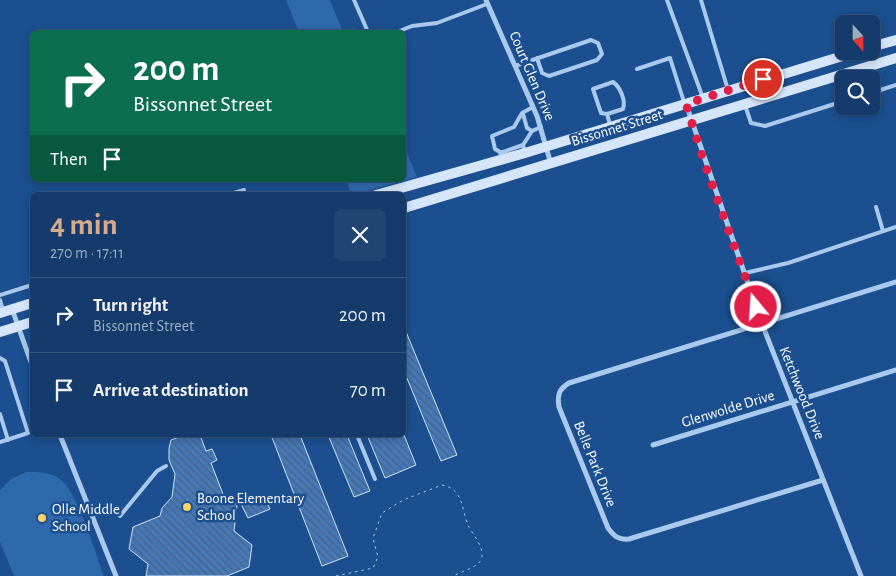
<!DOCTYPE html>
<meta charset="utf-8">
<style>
:root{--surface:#143b6b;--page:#214673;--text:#f1f3f6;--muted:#9dadc1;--line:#33557e;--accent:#d6ab8b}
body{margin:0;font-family:"Alegreya Sans",sans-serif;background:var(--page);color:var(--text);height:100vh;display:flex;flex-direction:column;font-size:19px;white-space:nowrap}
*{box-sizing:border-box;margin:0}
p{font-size:16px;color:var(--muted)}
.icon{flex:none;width:28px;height:28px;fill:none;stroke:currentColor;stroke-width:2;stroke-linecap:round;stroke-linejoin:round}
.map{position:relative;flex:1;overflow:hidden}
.details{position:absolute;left:30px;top:192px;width:376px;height:245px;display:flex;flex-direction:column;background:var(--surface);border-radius:8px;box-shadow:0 2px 8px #0003,0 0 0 1px var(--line)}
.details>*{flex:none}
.hud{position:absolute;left:30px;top:30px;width:376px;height:152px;border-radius:8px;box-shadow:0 2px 8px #0003,0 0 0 1px var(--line);background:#0b6e4f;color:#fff;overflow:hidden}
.needle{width:32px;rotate:159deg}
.buttons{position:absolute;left:835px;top:15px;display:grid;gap:10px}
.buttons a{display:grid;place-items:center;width:45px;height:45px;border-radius:8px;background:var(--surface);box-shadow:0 2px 8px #0003,0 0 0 1px var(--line);font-size:25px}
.pin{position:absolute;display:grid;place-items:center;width:42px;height:42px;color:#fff;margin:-21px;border:2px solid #fff;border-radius:50%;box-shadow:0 1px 5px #0007}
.me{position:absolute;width:55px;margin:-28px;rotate:342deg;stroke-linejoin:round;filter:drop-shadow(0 0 4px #0008)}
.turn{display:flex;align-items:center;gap:18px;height:105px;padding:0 20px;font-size:22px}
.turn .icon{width:65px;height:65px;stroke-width:2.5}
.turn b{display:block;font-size:35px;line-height:42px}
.then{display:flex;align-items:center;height:48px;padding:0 20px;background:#0003;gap:10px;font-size:19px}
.round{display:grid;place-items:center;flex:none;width:52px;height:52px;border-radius:8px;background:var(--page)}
.headline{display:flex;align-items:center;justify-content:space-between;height:85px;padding:0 20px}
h1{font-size:30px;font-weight:600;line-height:38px;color:var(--accent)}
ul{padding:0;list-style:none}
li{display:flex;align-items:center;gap:15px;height:75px;padding:0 20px;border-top:1px solid var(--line)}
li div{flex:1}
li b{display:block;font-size:19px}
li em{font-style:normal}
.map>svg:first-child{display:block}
</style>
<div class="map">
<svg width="896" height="576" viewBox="0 0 896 576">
<defs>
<pattern id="building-back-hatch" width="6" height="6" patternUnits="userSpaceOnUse" patternTransform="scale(1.25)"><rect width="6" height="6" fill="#4478b7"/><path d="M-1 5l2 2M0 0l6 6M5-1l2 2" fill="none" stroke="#486282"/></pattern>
</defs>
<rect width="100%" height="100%" fill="#1b4f8f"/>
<!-- green -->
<g fill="#2e69ad">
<path d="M286 0H330L343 32 355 28 357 32H299Z"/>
<path d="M404 146 417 177 352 195 346 180H404Z"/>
<path d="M26 472C38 472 50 472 60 479 78 492 95 553 104 576H14L0 542V490L11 479Z"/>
</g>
<!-- building -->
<g fill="url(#building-back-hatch)" stroke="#cfe3fa">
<path d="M404 327 457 455 441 461 404 371Z"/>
<path d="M185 435H200L206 451 212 449 217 460 211 463 223 494 237 505 234 531 252 545 249 567 227 576H146L148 564 129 549 133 527 160 516 162 508 172 497 175 474 169 460V448L171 440Z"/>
<path d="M271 435H300L348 556 322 566Z"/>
<path d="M328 435H347L370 491 354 497Z"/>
<path d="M367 435H404L416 465 385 478Z"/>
<path d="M264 496 270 509 248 518 241 504Z"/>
</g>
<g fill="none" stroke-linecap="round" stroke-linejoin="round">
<!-- path -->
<path stroke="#a9c9ee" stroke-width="1" stroke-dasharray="2.5 4" stroke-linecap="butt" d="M336 576 373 568 378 557 373 538 382 513 403 500 442 485C464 489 461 509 468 525 472 534 486 548 481 560 477 568 461 571 454 576"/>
<!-- service -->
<g stroke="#a9c9ee" stroke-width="4">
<path d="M354 0 368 32"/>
<path d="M667 0 703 98"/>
<path d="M701 0 728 90"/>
<path d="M397 32 412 26 437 23 487 4"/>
<path d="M515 66 591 40 598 43 602 54 597 60 549 76 542 73 537 58"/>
<path d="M637 69 670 58 684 102"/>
<path d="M871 93 896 85"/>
<path d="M745 105 751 123 765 126 844 101"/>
<path d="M523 114 527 128 532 131"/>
<path d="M607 114 623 109C626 100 620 87 613 82L593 89 601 113 607 114 610 125"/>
<path d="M500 152 495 149 492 136 514 127 522 113 533 107"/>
<path d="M500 153 523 145"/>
<path d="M525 153 523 145 532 131 541 127"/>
<path d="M227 195 244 190"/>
<path d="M876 207 883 231"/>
<path d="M745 273 788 263 896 227"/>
<path d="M0 295 32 285"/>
<path d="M0 300 3 310"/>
<path d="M0 358 5 361 28 433 0 442"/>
<path d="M0 414 8 440"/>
<path d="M357 435 375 479"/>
<path d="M120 516 157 471 166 466"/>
</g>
<!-- minor -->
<g stroke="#a9c9ee" stroke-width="5">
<path d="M486 0 537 116 551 164"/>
<path d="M686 104 762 324 861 576"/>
<path d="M12 309 32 365"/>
<path d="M60 435 116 576"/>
<path d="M653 445 896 370"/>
<path d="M823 480 629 539C618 540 614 536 608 528L559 407C557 395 559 389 569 383L896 282"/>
</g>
<!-- secondary -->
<g stroke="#d6e6fa" stroke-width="10">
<path d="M871 47 896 40"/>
<path d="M376 195 525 153 859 51"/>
<path d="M404 208 896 58"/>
<path d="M0 313 32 303"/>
<path d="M0 332 32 322"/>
</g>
</g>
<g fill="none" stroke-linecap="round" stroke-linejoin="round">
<!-- route -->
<path stroke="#e11d48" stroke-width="9" stroke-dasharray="0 16.2" d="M756 307 703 159 686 104 763 79"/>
</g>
<!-- markers -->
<g fill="#ffd166" stroke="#1b4f8f" stroke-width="2">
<circle cx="187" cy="507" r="5"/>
<circle cx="42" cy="518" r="5"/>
</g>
<g text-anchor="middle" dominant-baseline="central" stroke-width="5" stroke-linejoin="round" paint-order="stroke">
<!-- street labels -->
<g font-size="15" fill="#fff" stroke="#1b4f8f">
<text transform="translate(532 76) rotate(67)">Court Glen Drive</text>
<text transform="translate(617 128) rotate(-17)">Bissonnet Street</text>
<text transform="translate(802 393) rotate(68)">Ketchwood Drive</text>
<text transform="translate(728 409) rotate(-17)">Glenwolde Drive</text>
<text transform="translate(595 464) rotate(68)">Belle Park Drive</text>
</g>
<!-- poi labels -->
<g font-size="15" fill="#fff" stroke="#1b4f8f" text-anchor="start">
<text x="197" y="498">Boone Elementary<tspan x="197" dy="17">School</tspan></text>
<text x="52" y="509">Olle Middle<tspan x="52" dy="17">School</tspan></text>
</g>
</g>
</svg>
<div class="buttons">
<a><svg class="needle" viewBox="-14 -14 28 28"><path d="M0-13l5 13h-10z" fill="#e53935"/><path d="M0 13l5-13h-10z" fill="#9dadc1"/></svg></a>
<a><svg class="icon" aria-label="search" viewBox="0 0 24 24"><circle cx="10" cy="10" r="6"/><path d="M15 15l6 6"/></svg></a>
</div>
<div class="pin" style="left:763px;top:79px;background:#d93025"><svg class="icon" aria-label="arrive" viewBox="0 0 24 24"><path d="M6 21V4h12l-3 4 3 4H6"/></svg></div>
<svg class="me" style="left:756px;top:307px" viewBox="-20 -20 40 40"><circle r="17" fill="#e11d48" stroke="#fff" stroke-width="3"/><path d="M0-11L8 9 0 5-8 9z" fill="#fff"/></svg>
<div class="hud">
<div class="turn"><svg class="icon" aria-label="right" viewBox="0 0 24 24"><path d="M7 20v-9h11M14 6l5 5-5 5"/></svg><div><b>200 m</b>Bissonnet Street</div></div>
<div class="then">Then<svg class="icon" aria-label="arrive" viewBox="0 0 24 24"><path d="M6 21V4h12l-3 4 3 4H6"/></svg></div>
</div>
<section class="details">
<div class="headline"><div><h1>4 min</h1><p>270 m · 17:11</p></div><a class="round"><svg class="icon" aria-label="close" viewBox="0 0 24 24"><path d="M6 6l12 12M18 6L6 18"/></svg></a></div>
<ul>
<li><svg class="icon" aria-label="right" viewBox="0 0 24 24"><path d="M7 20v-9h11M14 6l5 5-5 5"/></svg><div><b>Turn right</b><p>Bissonnet Street</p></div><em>200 m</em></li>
<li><svg class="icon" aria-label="arrive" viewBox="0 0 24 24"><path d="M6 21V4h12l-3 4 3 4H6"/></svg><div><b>Arrive at destination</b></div><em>70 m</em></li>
</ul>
</section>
</div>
